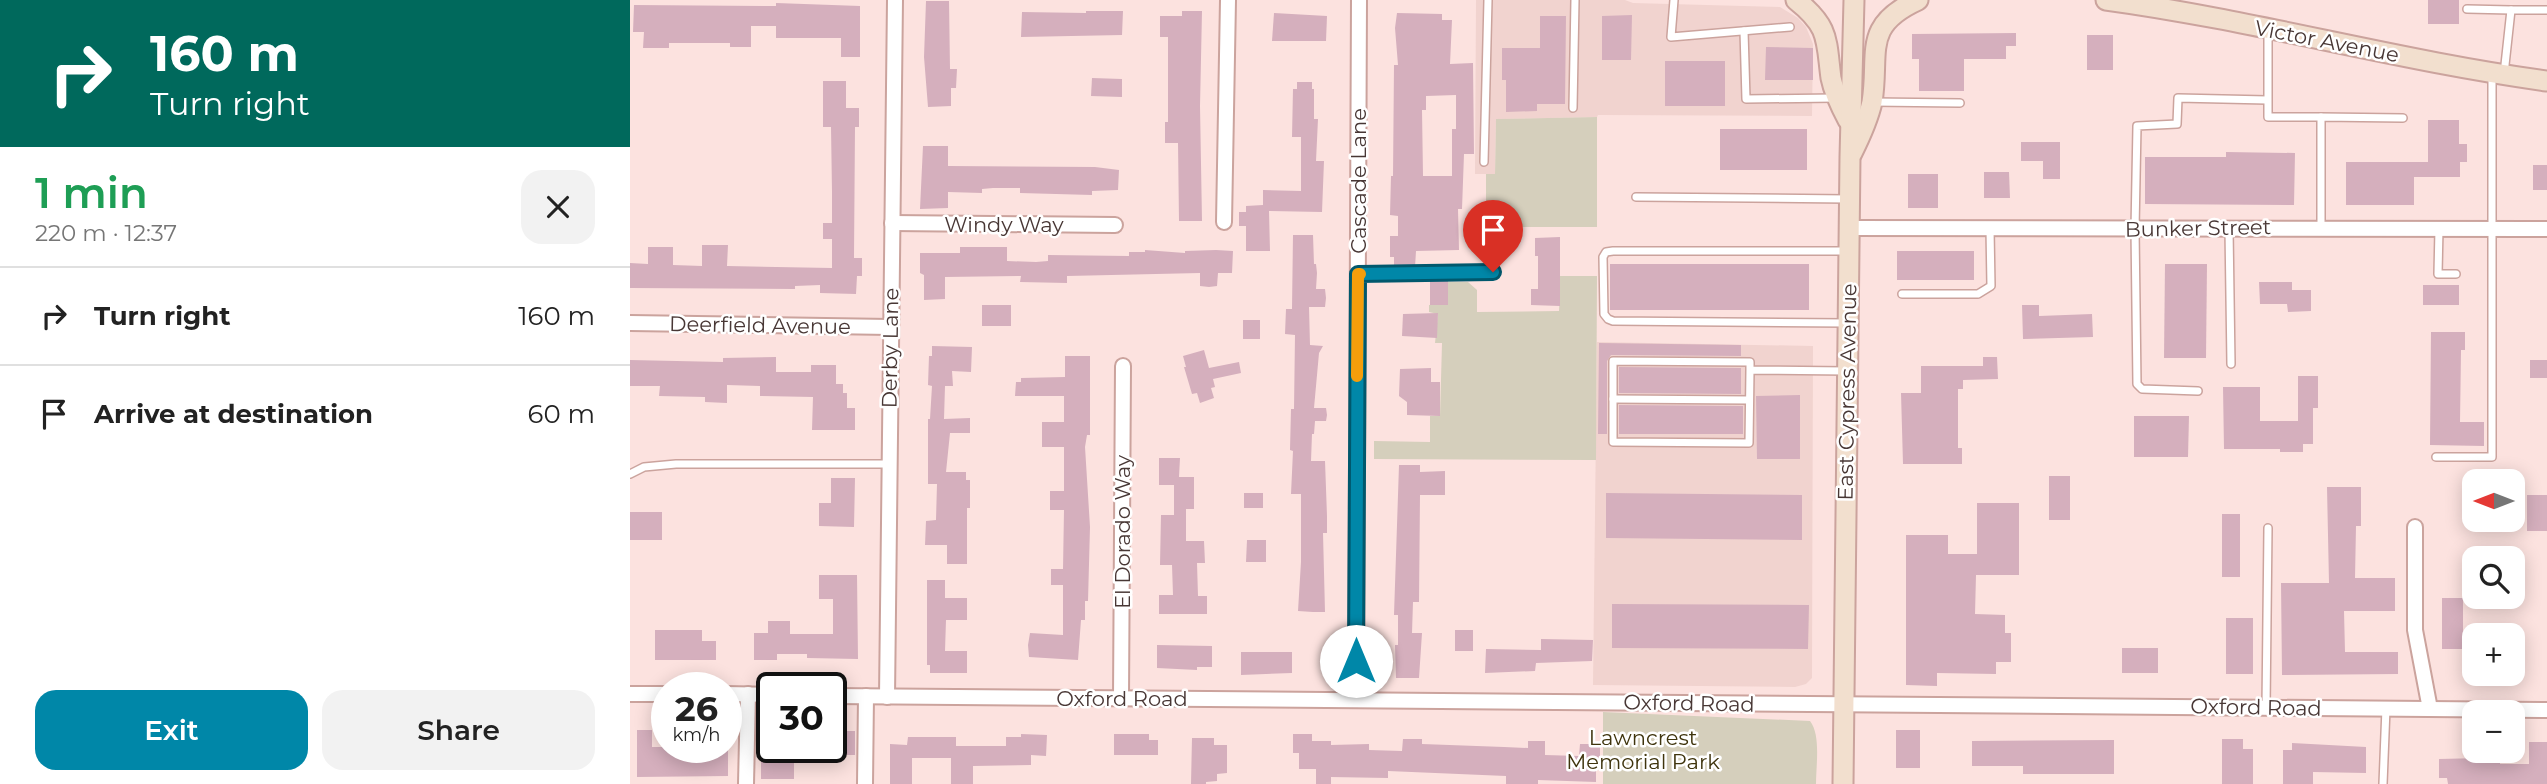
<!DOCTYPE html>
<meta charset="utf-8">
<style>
:root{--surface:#fff;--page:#f2f2f2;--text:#222;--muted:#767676;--line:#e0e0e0;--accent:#0087a8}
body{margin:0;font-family:Montserrat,sans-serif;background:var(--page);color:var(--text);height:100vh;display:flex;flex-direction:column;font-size:26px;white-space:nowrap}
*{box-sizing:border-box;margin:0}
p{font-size:23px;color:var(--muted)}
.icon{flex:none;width:38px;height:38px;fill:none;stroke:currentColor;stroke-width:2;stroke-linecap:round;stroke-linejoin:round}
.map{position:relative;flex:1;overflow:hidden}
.sheet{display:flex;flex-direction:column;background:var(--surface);width:630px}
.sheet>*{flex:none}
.guide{background:#00695c;color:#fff;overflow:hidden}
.needle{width:46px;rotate:270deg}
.fabs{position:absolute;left:1832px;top:469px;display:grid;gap:14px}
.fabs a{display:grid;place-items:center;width:63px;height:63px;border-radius:14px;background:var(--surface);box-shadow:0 4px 18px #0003;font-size:35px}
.speed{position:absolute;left:21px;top:672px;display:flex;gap:14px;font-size:35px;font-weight:700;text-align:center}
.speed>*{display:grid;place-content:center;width:91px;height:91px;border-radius:50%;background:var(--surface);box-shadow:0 4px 18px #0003;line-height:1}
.speed small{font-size:18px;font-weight:400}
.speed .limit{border:4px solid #111;border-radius:10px;background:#fff;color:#111}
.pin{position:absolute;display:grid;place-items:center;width:60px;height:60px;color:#fff;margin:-72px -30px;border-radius:50% 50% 50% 0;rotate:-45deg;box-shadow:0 0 7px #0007}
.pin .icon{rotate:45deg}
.me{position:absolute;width:77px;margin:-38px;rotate:0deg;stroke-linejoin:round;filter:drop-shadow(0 0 5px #0008)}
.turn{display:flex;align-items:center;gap:24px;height:147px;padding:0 35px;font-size:32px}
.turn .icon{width:91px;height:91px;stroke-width:2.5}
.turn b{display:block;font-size:49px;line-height:60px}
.round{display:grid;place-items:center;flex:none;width:74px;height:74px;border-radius:21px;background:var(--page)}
.head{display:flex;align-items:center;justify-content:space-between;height:119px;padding:0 35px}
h1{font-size:42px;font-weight:600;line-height:52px;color:#1e9e55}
.primary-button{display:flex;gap:14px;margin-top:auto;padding:14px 35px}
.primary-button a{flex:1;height:80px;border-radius:21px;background:var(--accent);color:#fff;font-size:28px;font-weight:600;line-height:80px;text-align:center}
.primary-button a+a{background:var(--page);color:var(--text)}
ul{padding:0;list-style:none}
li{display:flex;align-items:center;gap:21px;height:98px;padding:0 35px;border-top:2px solid var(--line)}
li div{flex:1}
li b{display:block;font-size:26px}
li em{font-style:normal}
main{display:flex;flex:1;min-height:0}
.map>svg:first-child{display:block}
</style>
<main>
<section class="sheet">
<div class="guide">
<div class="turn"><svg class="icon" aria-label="right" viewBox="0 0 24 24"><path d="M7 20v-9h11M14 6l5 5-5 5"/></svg><div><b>160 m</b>Turn right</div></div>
</div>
<div class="head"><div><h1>1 min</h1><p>220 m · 12:37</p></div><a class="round"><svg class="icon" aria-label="close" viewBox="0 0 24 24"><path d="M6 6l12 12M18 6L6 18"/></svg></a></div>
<ul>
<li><svg class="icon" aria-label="right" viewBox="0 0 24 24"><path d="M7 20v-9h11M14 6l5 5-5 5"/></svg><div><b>Turn right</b></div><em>160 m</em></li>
<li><svg class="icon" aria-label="arrive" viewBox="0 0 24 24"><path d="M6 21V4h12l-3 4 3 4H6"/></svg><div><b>Arrive at destination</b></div><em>60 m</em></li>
</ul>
<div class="primary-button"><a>Exit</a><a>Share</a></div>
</section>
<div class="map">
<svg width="1917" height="784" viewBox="0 0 1917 784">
<rect width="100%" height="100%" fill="#fce2df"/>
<!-- built -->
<g fill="#f1d3cf">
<path d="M846 0H995L1003 3 1150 7 1168 18 1176 27 1183 44 1182 116 968 115 967 117 866 119 865 174H845Z"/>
<path d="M967 342 1183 346 1182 678 1176 684 1165 687 963 685Z"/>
</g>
<!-- green -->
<g fill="#d5cfbc">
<path d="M967 117V227H856V174H865L866 119Z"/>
<path d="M925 276H967L966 460 744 459V441L800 442V416H810L812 343H805L808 314 799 312V305H818V282H838L847 290V312L929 311 930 289Z"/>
<path d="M973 712 1180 721C1191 735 1186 765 1186 784H973Z"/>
</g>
<!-- building -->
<g fill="#d5afbd" fill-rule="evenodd">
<rect x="1798" y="0" width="31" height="24"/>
<path d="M296 1H319L320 69H327L326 88H321V106L298 107 294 57Z"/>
<path d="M146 3 230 6V57H211V38H146V26H121V47H100V43H39V48H13L14 32H3L4 5 146 6Z"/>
<path d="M456 11H493L492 35 391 37 392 12 456 13Z"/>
<path d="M552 11H572L570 106 572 221H549L548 143H535V122H538V37H530V16H552Z"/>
<path d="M644 13 697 16 696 41H642Z"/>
<path d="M767 13 812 14V20H822L820 64 843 63 844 154H834L832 209H828L829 250 786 251 785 267H764V257H760V236H768V216L760 215 761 176H763L764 65H768L765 28ZM826 95V129H822V176H793L792 110H796V96Z"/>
<path d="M1002 15 1001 60H972V16Z"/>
<path d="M910 16H936L935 104H907V111L876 112V80H872V48H910Z"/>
<path d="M1386 33V46H1376V59H1334V91H1289V59H1282V34Z"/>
<rect x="1457" y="35" width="26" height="35"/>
<path d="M1136 47 1183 48V80H1135Z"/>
<rect x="1035" y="61" width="60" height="45"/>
<path d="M462 78 492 79V97L461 96Z"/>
<path d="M193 81H216V108H229V127H225L224 258H232V276H227L226 294 190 293V285L165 286V289L0 288V263L18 264V247H43V265L72 266V245H98L97 266 202 268V239H193V223H202V192L201 127H193Z"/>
<path d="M667 82H682V89H684V119H688L686 161H694L692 212 639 211 640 251H616V226H609V212H616V206L633 205V190L671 191V137H662L663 89H667Z"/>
<path d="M1798 120H1829V144H1837V162H1830V177H1784V205H1716V162H1798Z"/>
<rect x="1090" y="129" width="87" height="41"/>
<path d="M1391 142H1430V179H1413V161H1391Z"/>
<path d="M293 146H318V166L465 167 489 170 488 190 462 191V195L390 193V188H363L352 189V193L318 192V208L290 209Z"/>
<path d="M1596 152 1665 153 1664 205 1515 204V157H1596Z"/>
<rect x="1903" y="165" width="14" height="25"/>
<path d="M1354 172H1379L1380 198H1354Z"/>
<rect x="1278" y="174" width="30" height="34"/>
<path d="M663 235H683L684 264H686L687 273 686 289H695L696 298 695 307H679L680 345 693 346 689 353 684 408H696L697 415 696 421H685L684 434H682L681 461H695L697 516V533H693L695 612H683L668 611 671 562V494H661L663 451 660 450 661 409H664L665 335 655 334 656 309H662Z"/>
<path d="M930 237V306L901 305V289H908V256H905V238Z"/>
<path d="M330 247H377V261L406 262 418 261V255L499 256V252H515V250L555 253V251L586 250 603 251 602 273H588L587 286 579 287 570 286V273L437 276V283L390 282 391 276 315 277V299L294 300V275L290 273V253H330Z"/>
<rect x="1267" y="251" width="77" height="29"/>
<rect x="980" y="264" width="199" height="46"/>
<path d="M1535 264H1577L1576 358H1534Z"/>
<path d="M800 280 818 281V305H800Z"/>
<path d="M1629 282H1662V290H1681V311L1658 312 1657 304H1630Z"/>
<rect x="1793" y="285" width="36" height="20"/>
<rect x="352" y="305" width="29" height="21"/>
<path d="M1392 305H1409V316L1462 314 1463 337 1393 339Z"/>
<path d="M808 313 807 338 772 336 773 314Z"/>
<rect x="613" y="320" width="17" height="19"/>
<path d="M1801 332H1835V350H1831L1830 422H1854V446L1800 445Z"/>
<path d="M969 343 1111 345V356L981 355 977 361V434H968Z"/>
<path d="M302 346 342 347 341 372 322 371 323 386H315L314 419 340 418V433H320L316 472H336V480H340V508H337V564H317V545H295L296 521 306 520 307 484H298V419H300L302 386 298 385 299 356H302Z"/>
<path d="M574 350 579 368 609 362 611 373 583 379 585 387 581 388 584 398 570 403 567 393 562 394 554 367H556L553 356Z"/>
<path d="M435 356H460V435H457L455 447 460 527 458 601H455V620H451L448 660 399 657 398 645 400 633 433 635V585H421V569H433L434 510H420V491H434V447H412V422H434V396H385L386 382H391V378L435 377Z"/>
<path d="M146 357V372H181V365H206V384H213V393H217V408H225V430H182L183 397 130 396V386L97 385V403L75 402V397L29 396 30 386H0V360L93 362V358Z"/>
<path d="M1353 357H1367L1368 379 1333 380V389H1328V448H1332V464H1273L1271 393H1291V366H1353Z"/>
<rect x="1900" y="360" width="17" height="18"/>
<path d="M989 367 1111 368V394L989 393Z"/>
<path d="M801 368V382H810V416L777 415V402L769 396 770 369Z"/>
<path d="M1668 376H1688V408H1683V444H1673V452H1650V449H1594L1593 387H1630V421H1668Z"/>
<path d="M1170 395V459H1127L1126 396Z"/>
<path d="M989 405 1113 406V434H989Z"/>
<path d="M1504 416H1559L1558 457H1504Z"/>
<path d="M529 458H550L549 477H564V509H556V541H574L575 563H567L568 596H577V614H529V595H543L542 565H530L531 515H544V485H529Z"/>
<path d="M769 465H790V472L815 471V495H790L789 602H783L782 633H792L789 678H766L765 645H768V615H764Z"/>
<rect x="1419" y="476" width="21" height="44"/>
<path d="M201 478H225L224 527 189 526V503H201Z"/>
<path d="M1697 487H1731V526H1726L1725 578H1765V611H1714L1715 652H1768V674L1652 675 1651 583H1699Z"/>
<rect x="614" y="493" width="19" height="15"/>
<path d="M976 493 1172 495V540L976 538Z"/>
<rect x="1897" y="495" width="20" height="36"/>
<path d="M1347 503H1389V575H1346L1345 614 1375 615V633H1381V662H1366V674L1307 673V686L1276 685V535H1318V554H1347Z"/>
<rect x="0" y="512" width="32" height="28"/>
<rect x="1592" y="514" width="18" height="63"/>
<path d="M617 540H636V562H616Z"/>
<path d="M189 575H227L228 659 177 658V654H147V660H124V633H138V621H160V634H203V599H189Z"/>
<path d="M297 580H315V598H337V620H316L315 651H337V673H300V665H297Z"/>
<path d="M1812 598H1833V631H1844V649H1812Z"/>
<path d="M982 604 1179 605 1178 649 982 648Z"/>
<rect x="1596" y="618" width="27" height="56"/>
<path d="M25 630H72V641H86V660H25Z"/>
<rect x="825" y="630" width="18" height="21"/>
<path d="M911 639 963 640 962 661 906 663 905 671 855 673 856 649 911 650Z"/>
<path d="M527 645 582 646V667H567V670L527 668Z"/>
<rect x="1492" y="648" width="36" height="25"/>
<path d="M611 652H662V673L611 675Z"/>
<path d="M7 730H22V747H98V776L7 777Z"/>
<rect x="1266" y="730" width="24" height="38"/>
<rect x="201" y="731" width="24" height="24"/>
<path d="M391 734 417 735 416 756 401 755V765L343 766V784H321V758H282V784H260V744L277 745 278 737H326V746H376V737H391Z"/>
<path d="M484 734H519V740H528V755H484Z"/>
<path d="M663 734H682V741H701V745L739 744V750L772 751 773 739H792V744L874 747 898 748V741H915V755L949 756 950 744H970V762H966V782L908 780V784H876V776L758 771V778L701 777V784H686V769H669V753H663Z"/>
<path d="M562 738H584V745H597V773L587 774V781L576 782V784H561Z"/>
<path d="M1592 739H1613V749H1623V784H1592Z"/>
<path d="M1484 740V774H1393V766H1342V741Z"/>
<path d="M1899 742H1917V784H1818L1817 778H1809V759L1852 758V751H1870V764H1899Z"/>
<path d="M1662 743 1736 747V773L1683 772V784H1653V750H1662Z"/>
<path d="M131 747 164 749V779H131Z"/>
</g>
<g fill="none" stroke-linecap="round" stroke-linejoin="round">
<!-- service casing -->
<g stroke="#cba39d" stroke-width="10">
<g id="service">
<path d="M1044 0 1041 37 1160 27"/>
<path d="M1837 9 1881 10"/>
<path d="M1114 31 1116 99 1205 98"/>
<path d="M1638 31V117H1691"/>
<path d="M1874 74 1881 10H1917"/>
<path d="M1242 102 1330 103"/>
<path d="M943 108 945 0"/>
<path d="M854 162 858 0"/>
<path d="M1006 197 1218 199"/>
<path d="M1691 227V117L1773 118"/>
<path d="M1599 229 1601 364"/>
<path d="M1809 229 1808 274H1826"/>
<path d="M728 274 863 272"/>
<path d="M1272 294H1348L1361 286 1360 229"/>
<path d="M1217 323 983 321 978 319 974 314 973 257 976 252 983 251H1218"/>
<path d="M1120 370V362L983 361V442L1119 443 1120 370 1217 371"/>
<path d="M1568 391 1512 389 1507 384 1505 229 1507 126 1547 124 1548 98 1637 100"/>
<path d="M983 399 1119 400"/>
<path d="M1806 457H1862V73"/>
<path d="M0 474 14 467 46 464H259"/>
<path d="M1636 707 1638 528"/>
<path d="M1753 784 1756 708"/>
</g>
</g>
<!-- minor casing -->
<g stroke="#cba39d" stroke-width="18">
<g id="minor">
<path d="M594 222 598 0"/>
<path d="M262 223 485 225"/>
<path d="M1219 228 1917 229"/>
<path d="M0 323 260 327"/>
<path d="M1785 527V630L1800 709"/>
<path d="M0 694H37"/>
<path d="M96 694 142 695"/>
<path d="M201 696 1917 710"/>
<path d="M257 697 265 0"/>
<path d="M491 699 493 366"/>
<path d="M726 699 729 0"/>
<path d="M116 784 118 694"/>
<path d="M235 784 236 696"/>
</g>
</g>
<!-- secondary casing -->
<g stroke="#cba39d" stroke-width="23">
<g id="secondary">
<path d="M1166 0C1200 27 1196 40 1201 78 1204 93 1211 107 1218 120"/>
<path d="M1476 0C1624 20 1769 61 1917 81"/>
<path d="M1222 153C1230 137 1238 120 1242 102 1250 53 1231 26 1288 0"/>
<path d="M1213 784 1220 157 1224 0"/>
</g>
</g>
<!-- service -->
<use href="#service" stroke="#fff" stroke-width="7"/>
<!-- minor -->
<use href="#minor" stroke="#fff" stroke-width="14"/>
<!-- secondary -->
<use href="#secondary" stroke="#f2dfce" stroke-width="19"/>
</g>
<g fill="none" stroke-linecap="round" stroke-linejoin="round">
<!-- route casing -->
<g stroke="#00586d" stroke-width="18">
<path id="route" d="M726 661 728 274 863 272"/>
</g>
<!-- route -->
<use href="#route" stroke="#0087a8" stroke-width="12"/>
<!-- slow -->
<path stroke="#f59e0b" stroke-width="12" d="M727 376 728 274H730"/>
</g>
<g text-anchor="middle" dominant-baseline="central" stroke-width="5" stroke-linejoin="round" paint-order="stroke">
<!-- street labels -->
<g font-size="21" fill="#483735" stroke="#fff">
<text transform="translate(1697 41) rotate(11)">Victor Avenue</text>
<text transform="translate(728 181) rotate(-90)">Cascade Lane</text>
<text x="374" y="224">Windy Way</text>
<text transform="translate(1568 228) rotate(-1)">Bunker Street</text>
<text transform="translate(130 325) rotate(1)">Deerfield Avenue</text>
<text transform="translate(260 348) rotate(-89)">Derby Lane</text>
<text transform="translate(1217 392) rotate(-89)">East Cypress Avenue</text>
<text transform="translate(492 532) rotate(-90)">El Dorado Way</text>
<text x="492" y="698">Oxford Road</text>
<text transform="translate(1059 703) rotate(1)">Oxford Road</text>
<text transform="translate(1626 707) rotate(1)">Oxford Road</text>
</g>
<!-- park labels -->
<g font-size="21" fill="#3f340d" stroke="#fff">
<text x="1013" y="737">Lawncrest<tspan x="1013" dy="24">Memorial Park</tspan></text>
</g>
</g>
</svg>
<div class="fabs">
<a><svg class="needle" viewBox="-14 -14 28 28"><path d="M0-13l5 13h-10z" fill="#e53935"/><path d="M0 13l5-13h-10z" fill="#767676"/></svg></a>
<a><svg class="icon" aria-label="search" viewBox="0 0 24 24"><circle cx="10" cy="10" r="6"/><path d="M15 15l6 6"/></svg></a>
<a>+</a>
<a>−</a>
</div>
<div class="speed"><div>26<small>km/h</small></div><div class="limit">30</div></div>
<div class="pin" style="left:863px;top:272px;background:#d93025"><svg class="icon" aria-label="arrive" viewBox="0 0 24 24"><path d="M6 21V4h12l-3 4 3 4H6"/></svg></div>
<svg class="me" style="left:726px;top:661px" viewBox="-20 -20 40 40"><circle r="19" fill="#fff"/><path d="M0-13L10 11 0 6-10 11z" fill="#0087a8"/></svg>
</div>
</main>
